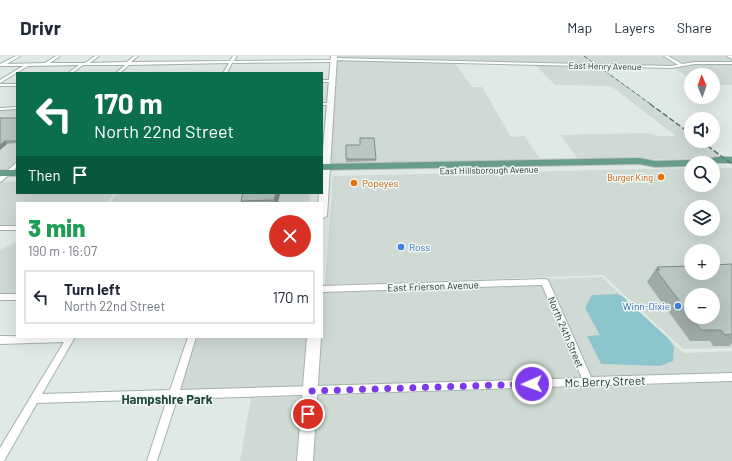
<!DOCTYPE html>
<meta charset="utf-8">
<style>
:root{--surface:#fff;--page:#f2f2f3;--text:#1f2937;--muted:#747a83;--line:#e0e1e3}
body{margin:0;font-family:Barlow,sans-serif;background:var(--page);color:var(--text);height:100vh;display:flex;flex-direction:column;font-size:15px;white-space:nowrap}
*{box-sizing:border-box;margin:0}
p{font-size:13px;color:var(--muted)}
.icon{flex:none;width:22px;height:22px;fill:none;stroke:currentColor;stroke-width:2;stroke-linecap:round;stroke-linejoin:round}
.map{position:relative;flex:1;overflow:hidden}
.panel{position:absolute;left:16px;top:146px;width:307px;height:136px;display:flex;flex-direction:column;background:var(--surface);border-radius:0px;box-shadow:0 4px 16px #0002}
.panel>*{flex:none}
.hud{position:absolute;left:16px;top:16px;width:307px;height:122px;border-radius:0px;box-shadow:0 4px 16px #0002;background:#0b6e4f;color:#fff;overflow:hidden}
.needle{width:26px;rotate:358deg}
.fabs{position:absolute;left:684px;top:12px;display:grid;gap:8px}
.fabs a{display:grid;place-items:center;width:36px;height:36px;border-radius:50%;background:var(--surface);box-shadow:0 4px 16px #0002;font-size:20px}
.pin{position:absolute;display:grid;place-items:center;width:34px;height:34px;color:#fff;margin:-17px;border:2px solid #fff;border-radius:50%;box-shadow:0 1px 4px #0007}
.me{position:absolute;width:44px;margin:-22px;rotate:268deg;stroke-linejoin:round;filter:drop-shadow(0 0 3px #0008)}
.turn{display:flex;align-items:center;gap:14px;height:84px;padding:0 12px;font-size:18px}
.turn .icon{width:52px;height:52px;stroke-width:2.5}
.turn b{display:block;font-size:28px;line-height:34px}
.then{display:flex;align-items:center;height:38px;padding:0 12px;background:#0003;gap:8px;font-size:15px}
.round{display:grid;place-items:center;flex:none;width:42px;height:42px;border-radius:21px;background:var(--page)}
.overview{display:flex;align-items:center;justify-content:space-between;height:68px;padding:0 12px}
h1{font-size:24px;font-weight:800;line-height:30px;color:#1e9e55}
ul{padding:0;list-style:none}
li{display:flex;align-items:center;gap:12px;height:54px;margin:0 8px 6px;padding:0 4px;border:2px solid var(--line);border-radius:0px}
li div{flex:1}
li b{display:block;font-size:15px}
li em{font-style:normal}
header{display:flex;align-items:center;gap:24px;box-sizing:border-box;height:56px;padding:0 20px;background:var(--surface);border-bottom:1px solid var(--line)}
header strong{font-size:19px}
nav{display:flex;gap:22px;margin-inline-start:auto;font-size:14px}
.map>svg:first-child{display:block}
</style>
<header>
<strong>Drivr</strong>
<nav><a>Map</a><a>Layers</a><a>Share</a></nav>
</header>
<div class="map">
<svg width="732" height="405" viewBox="0 0 732 405">
<rect width="100%" height="100%" fill="#e0eae5"/>
<!-- built -->
<g fill="#cfdad4" fill-rule="evenodd">
<path d="M335 0H664L680 9 670 11 335 2Z"/>
<path d="M668 0H728L732 2V7L702 6 682 9Z"/>
<path d="M335 3 454 6 472 31H482L511 81 524 80 542 105 328 109Z"/>
<path d="M534 8 599 10 691 78V85H701L724 102 579 105 560 79 649 77 656 80H676L611 30 555 29Z"/>
<path d="M696 8H732V29H713V19H691V23L674 12Z"/>
<rect x="0" y="54" width="17" height="59"/>
<path d="M691 112V129H713V112H732V292L683 293 603 219 325 229 333 120ZM691 151H713V173H691ZM691 195H713V217H691ZM691 239H713V261H691Z"/>
<path d="M17 125V137H114L107 147H17V169L0 170V127Z"/>
<path d="M117 137H310L309 147H110Z"/>
<path d="M17 186V238H0V194Z"/>
<path d="M602 221 622 240 617 238 600 279 587 280 601 308 660 310 673 305 674 291 669 283 681 295 686 297 732 295V317L590 321 547 224 543 223Z"/>
<path d="M542 230 581 321 315 330 318 281H322V237Z"/>
<path d="M196 281H310L306 331 180 335Z"/>
<path d="M732 326V405H310L314 340Z"/>
<path d="M305 340 300 405H240L251 342Z"/>
</g>
<!-- water -->
<path fill="#8cc6cc" d="M617 238 622 240 669 283 674 291 673 305 660 310 601 308 587 280 600 279 585 252 592 239Z"/>
<g fill="none" stroke-linecap="round" stroke-linejoin="round">
<!-- street casing -->
<g stroke="#a3b1ac" stroke-width="2">
<g id="street">
<path d="M16 0H20L7 8 45 7 56 0H60L50 7H85L95 0H99L90 7 127 6 134 0H138L131 6 230 5 233 0H237L234 5 333 4 331 3 333 2 671 10 678 9 664 0H668L682 8 695 6H732V8H695L671 12 333 4 335 5 333 6 232 7 227 17H223L229 7 129 9 120 17H116L125 9H83L72 17H68L79 9 28 10 0 27V24L23 10H0V8Z"/>
<path d="M322 24H332L334 25 332 26H322Z"/>
<rect x="0" y="28" width="17" height="2"/>
<path d="M322 47H330L332 48 330 49H322Z"/>
<path d="M17 51V53L0 54V52Z"/>
<path d="M17 106V111L2 125 0 126V121Z"/>
<rect x="0" y="170" width="17" height="4"/>
<path d="M545 223 548 224 549 226 591 321 732 317V325L177 343 157 405H147L167 343 37 347 4 405H0V392L64 286 0 288V280L75 281 42 338 170 334 188 281H196L180 334 582 322 542 229 322 236V230Z"/>
<rect x="0" y="238" width="17" height="6"/>
</g>
</g>
<!-- secondary casing -->
<g stroke="#a0b5ac" stroke-width="2">
<g id="secondary">
<path d="M331 0H337L327 160 322 163V147H318L319 137H322V105Z"/>
<path d="M727 0H732V3Z"/>
<path d="M307 281H321L313 405H297Z"/>
</g>
</g>
<!-- primary casing -->
<g stroke="#bdc4c2" stroke-width="2">
<g id="primary">
<path d="M717 101H732V107H697L699 105Z"/>
<path d="M639 102 655 105 691 104 696 107H691V110L655 111 639 108 322 114V108Z"/>
<rect x="0" y="114" width="17" height="6"/>
</g>
</g>
<!-- street -->
<use href="#street" fill="#fff" fill-rule="evenodd"/>
<!-- secondary -->
<use href="#secondary" fill="#fff" fill-rule="evenodd"/>
<!-- primary -->
<use href="#primary" fill="#689d8c" fill-rule="evenodd"/>
<!-- rail-far1 -->
<path stroke="#5c756d" stroke-width="1" stroke-dasharray="4.5 2" stroke-linecap="butt" d="M584 0 652 49"/>
<!-- rail -->
<g stroke="#5c756d" stroke-width="1.5" stroke-dasharray="5.5 2.5" stroke-linecap="butt">
<path d="M650 48 691 78"/>
<path d="M701 85 732 108"/>
</g>
</g>
<!-- wall -->
<g fill="#9faba6">
<path d="M17 62V87L7 88 0 94Z"/>
<path d="M346 89H360L376 103V105L346 106Z"/>
<path d="M243 137H280L278 147H241V145Z"/>
<path d="M732 208V287L729 290H713L710 285H690L647 226 657 211Z"/>
</g>
<!-- shaded-wall -->
<g fill="#828b87">
<path d="M5 85 7 88 0 94V89Z"/>
<path d="M276 137H280L278 147H275L274 144Z"/>
</g>
<!-- building -->
<g fill="#b9c7c1" stroke="#828b87" fill-rule="evenodd">
<path d="M0 62H17V84L16 85H5L0 89Z"/>
<path d="M360 82H374L376 103H346V89H360Z"/>
<path d="M243 137H276L274 144 241 145Z"/>
<path d="M732 208V278L725 279 721 274H701L656 214H660L657 211 691 210V217H713V209ZM691 239H713V261H691Z"/>
</g>
<g fill="none" stroke-linecap="round" stroke-linejoin="round">
<!-- route -->
<path stroke="#7c3aed" stroke-width="7" stroke-dasharray="0 12.6" d="M308 358 310 335 532 328"/>
</g>
<!-- markers -->
<g fill="#e8710a" stroke="#f0f7f3" stroke-width="1.5">
<circle cx="661" cy="121" r="4"/>
<circle cx="354" cy="127" r="4"/>
</g>
<g fill="#3f7fe0" stroke="#f0f7f3" stroke-width="1.5">
<circle cx="401" cy="191" r="4"/>
<circle cx="678" cy="250" r="4"/>
</g>
<g text-anchor="middle" dominant-baseline="central" stroke-width="3" stroke-linejoin="round" paint-order="stroke">
<!-- far-street labels -->
<g font-size="9" fill="#223932" stroke="#f0f7f3">
<text transform="translate(605 10) rotate(1)">East Henry Avenue</text>
<text transform="translate(489 114) rotate(-1)">East Hillsborough Avenue</text>
</g>
<!-- far-food labels -->
<g font-size="9" fill="#c56008" stroke="#f0f7f3" text-anchor="end">
<text x="653" y="121">Burger King</text>
</g>
<!-- food labels -->
<g font-size="10" fill="#c56008" stroke="#f0f7f3" text-anchor="start">
<text x="362" y="127">Popeyes</text>
</g>
<!-- shop labels -->
<g font-size="10" fill="#366cbe" stroke="#f0f7f3" text-anchor="start">
<text x="409" y="191">Ross</text>
<text x="670" y="250" text-anchor="end">Winn-Dixie</text>
</g>
<!-- street labels -->
<g font-size="10" fill="#223932" stroke="#f0f7f3">
<text transform="translate(433 230) rotate(-2)">East Frierson Avenue</text>
<text transform="translate(566 276) rotate(67)">North 24th Street</text>
</g>
<!-- near-street labels -->
<g font-size="12" fill="#223932" stroke="#f0f7f3">
<text transform="translate(605 325) rotate(-2)">Mc Berry Street</text>
</g>
<!-- near-neighbourhood labels -->
<g font-size="13" font-weight="bold" fill="#204a3d" stroke="#f0f7f3">
<text x="167" y="343">Hampshire Park</text>
</g>
</g>
</svg>
<div class="fabs">
<a><svg class="needle" viewBox="-14 -14 28 28"><path d="M0-13l5 13h-10z" fill="#e53935"/><path d="M0 13l5-13h-10z" fill="#747a83"/></svg></a>
<a><svg class="icon" aria-label="sound" viewBox="0 0 24 24"><path d="M4 9h4l5-4v14l-5-4H4zM17 9q2 3 0 6"/></svg></a>
<a><svg class="icon" aria-label="search" viewBox="0 0 24 24"><circle cx="10" cy="10" r="6"/><path d="M15 15l6 6"/></svg></a>
<a><svg class="icon" aria-label="layers" viewBox="0 0 24 24"><path d="M12 4l9 5-9 5-9-5zM3 14l9 5 9-5"/></svg></a>
<a>+</a>
<a>−</a>
</div>
<div class="pin" style="left:308px;top:358px;background:#d93025"><svg class="icon" aria-label="arrive" viewBox="0 0 24 24"><path d="M6 21V4h12l-3 4 3 4H6"/></svg></div>
<svg class="me" style="left:532px;top:328px" viewBox="-20 -20 40 40"><circle r="17" fill="#7c3aed" stroke="#fff" stroke-width="3"/><path d="M0-11L8 9 0 5-8 9z" fill="#fff"/></svg>
<div class="hud">
<div class="turn"><svg class="icon" aria-label="left" viewBox="0 0 24 24"><path d="M17 20v-9H6M10 6l-5 5 5 5"/></svg><div><b>170 m</b>North 22nd Street</div></div>
<div class="then">Then<svg class="icon" aria-label="arrive" viewBox="0 0 24 24"><path d="M6 21V4h12l-3 4 3 4H6"/></svg></div>
</div>
<section class="panel">
<div class="overview"><div><h1>3 min</h1><p>190 m · 16:07</p></div><a class="round" style="background:#d93025;color:#fff"><svg class="icon" aria-label="close" viewBox="0 0 24 24"><path d="M6 6l12 12M18 6L6 18"/></svg></a></div>
<ul>
<li><svg class="icon" aria-label="left" viewBox="0 0 24 24"><path d="M17 20v-9H6M10 6l-5 5 5 5"/></svg><div><b>Turn left</b><p>North 22nd Street</p></div><em>170 m</em></li>
</ul>
</section>
</div>
